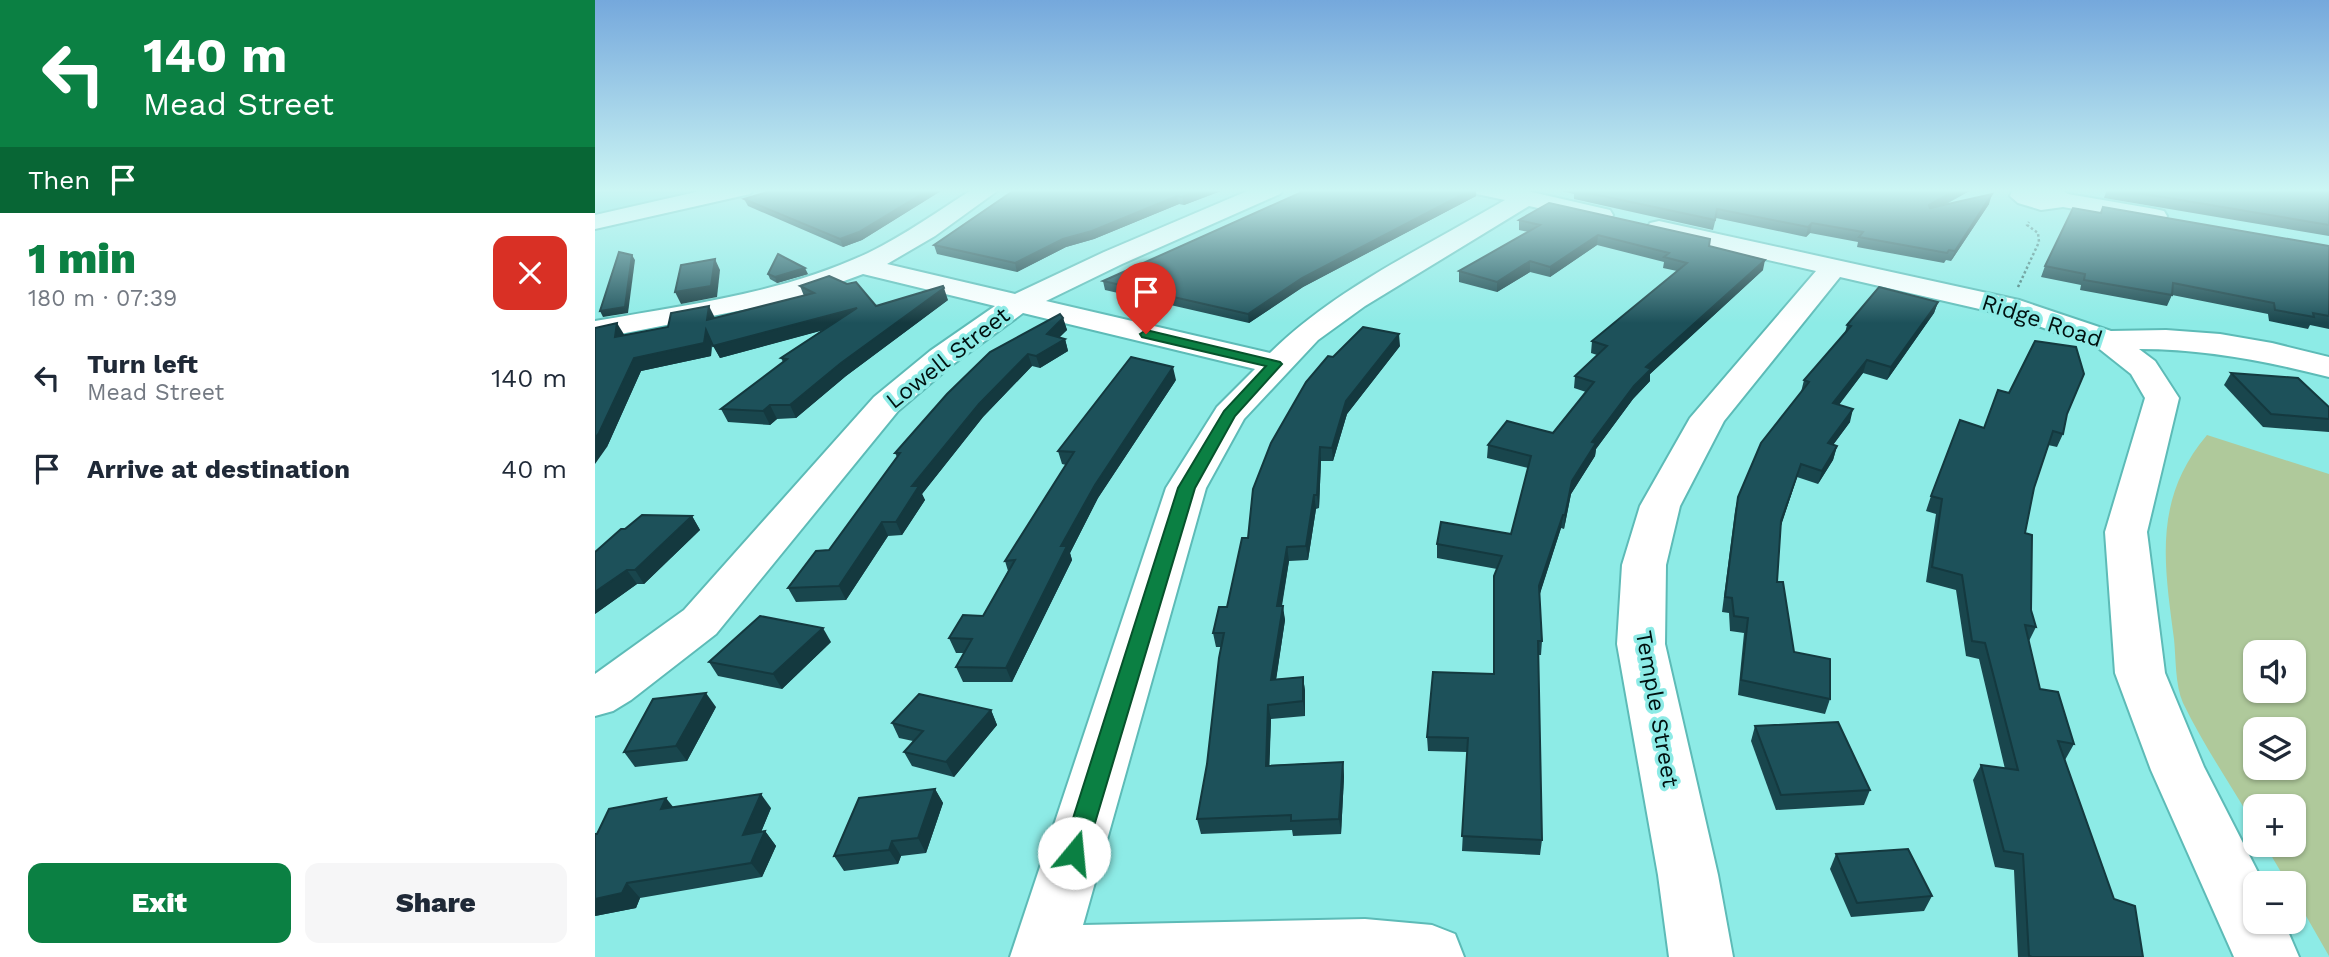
<!DOCTYPE html>
<meta charset="utf-8">
<style>
:root{--surface:#fff;--page:#f6f6f7;--text:#1f2937;--muted:#747a83;--accent:#0b8043}
body{margin:0;font-family:"Work Sans",sans-serif;background:var(--page);color:var(--text);height:100vh;display:flex;flex-direction:column;font-size:26px;white-space:nowrap}
*{box-sizing:border-box;margin:0}
p{font-size:23px;color:var(--muted)}
.icon{flex:none;width:38px;height:38px;fill:none;stroke:currentColor;stroke-width:2;stroke-linecap:round;stroke-linejoin:round}
.map{position:relative;flex:1;overflow:hidden}
.details{display:flex;flex-direction:column;background:var(--surface);width:595px}
.details>*{flex:none}
.hud{background:#0b8043;color:#fff;overflow:hidden}
.tools{position:absolute;left:1648px;top:640px;display:grid;gap:14px}
.tools a{display:grid;place-items:center;width:63px;height:63px;border-radius:14px;background:var(--surface);box-shadow:0 2px 5px #0004;font-size:35px}
.pin{position:absolute;display:grid;place-items:center;width:60px;height:60px;color:#fff;margin:-72px -30px;border-radius:50% 50% 50% 0;rotate:-45deg;box-shadow:0 0 7px #0007}
.pin .icon{rotate:45deg}
.me{position:absolute;width:77px;margin:-38px;rotate:17deg;stroke-linejoin:round;filter:drop-shadow(0 0 5px #0008)}
.turn{display:flex;align-items:center;gap:24px;height:147px;padding:0 28px;font-size:32px}
.turn .icon{width:91px;height:91px;stroke-width:2.5}
.turn b{display:block;font-size:49px;line-height:60px}
.then{display:flex;align-items:center;height:66px;padding:0 28px;background:#0003;gap:14px;font-size:26px}
.round{display:grid;place-items:center;flex:none;width:74px;height:74px;border-radius:14px;background:var(--page)}
.summary{display:flex;align-items:center;justify-content:space-between;height:119px;padding:0 28px}
h1{font-size:42px;font-weight:800;line-height:52px;color:var(--accent)}
.action{display:flex;gap:14px;margin-top:auto;padding:14px 28px}
.action a{flex:1;height:80px;border-radius:14px;background:var(--accent);color:#fff;font-size:28px;font-weight:800;line-height:80px;text-align:center}
.action a+a{background:var(--page);color:var(--text)}
ul{padding:0;list-style:none}
li{display:flex;align-items:center;gap:21px;height:91px;padding:0 28px}
li div{flex:1}
li b{display:block;font-size:26px}
li em{font-style:normal}
main{display:flex;flex:1;min-height:0}
.map>svg:first-child{display:block}
</style>
<main>
<section class="details">
<div class="hud">
<div class="turn"><svg class="icon" aria-label="left" viewBox="0 0 24 24"><path d="M17 20v-9H6M10 6l-5 5 5 5"/></svg><div><b>140 m</b>Mead Street</div></div>
<div class="then">Then<svg class="icon" aria-label="arrive" viewBox="0 0 24 24"><path d="M6 21V4h12l-3 4 3 4H6"/></svg></div>
</div>
<div class="summary"><div><h1>1 min</h1><p>180 m · 07:39</p></div><a class="round" style="background:#d93025;color:#fff"><svg class="icon" aria-label="close" viewBox="0 0 24 24"><path d="M6 6l12 12M18 6L6 18"/></svg></a></div>
<ul>
<li><svg class="icon" aria-label="left" viewBox="0 0 24 24"><path d="M17 20v-9H6M10 6l-5 5 5 5"/></svg><div><b>Turn left</b><p>Mead Street</p></div><em>140 m</em></li>
<li><svg class="icon" aria-label="arrive" viewBox="0 0 24 24"><path d="M6 21V4h12l-3 4 3 4H6"/></svg><div><b>Arrive at destination</b></div><em>40 m</em></li>
</ul>
<div class="action"><a>Exit</a><a>Share</a></div>
</section>
<div class="map">
<svg width="1734" height="957" viewBox="0 0 1734 957">
<rect width="100%" height="100%" fill="#8debe6"/>
<!-- built -->
<path fill="#76e0db" d="M0 189H119L0 213Z"/>
<!-- green -->
<path fill="#afc99b" fill-rule="evenodd" d="M1612 435 1734 474V956L1699 895V884H1693L1670 845H1699V807H1661V828C1637 787 1609 746 1588 703 1580 685 1581 658 1579 639 1569 563 1558 499 1612 435ZM1661 653H1699V691H1661ZM1661 730H1699V768H1661Z"/>
<g fill="none" stroke-linecap="round" stroke-linejoin="round">
<!-- minor casing -->
<g stroke="#5dbbb7" stroke-width="4">
<g id="minor">
<path d="M114 189H158L155 194 0 229V215Z"/>
<path d="M378 189H405L340 236 292 264 420 294 509 252 657 189H688L685 194 527 264 451 301 675 353C741 288 830 247 910 200L882 194 879 189H923L1015 210 1018 215 1015 220 1006 222 934 206 770 306 723 340 649 419 611 488 488 925 770 919 837 925 860 934 869 957H415L571 488 622 407 660 369 428 313 357 365 303 411 121 634 36 700 18 711 0 716V674L89 610 279 397 335 351 400 306 268 274 211 295 168 306 0 339V321C92 305 188 293 273 253 310 235 343 211 378 189Z"/>
<path d="M1418 189H1464L1473 194 1560 209 1569 211 1572 216 1569 221 1560 223 1468 207 1446 210 1423 203 1415 196Z"/>
<path d="M1064 221 1424 300 1516 331 1571 330 1625 334 1677 343 1734 357V377C1670 361 1610 349 1544 349L1560 361 1584 398 1552 532 1570 673 1609 767 1669 884H1661V922H1689L1704 957H1639L1556 770 1520 673 1510 532 1550 398 1536 374 1502 347 1415 316 1245 277 1129 421 1085 506 1071 565 1070 644 1123 875 1138 957H1074L1063 875 1022 644 1027 565 1045 506 1095 418 1221 271 1055 233 1052 228 1055 223Z"/>
</g>
</g>
<!-- path -->
<path stroke="#427774" stroke-width="2.5" stroke-dasharray="2.5 2.5" stroke-linecap="butt" d="M1423 287 1444 242 1443 233 1432 225 1434 222"/>
<!-- minor -->
<use href="#minor" fill="#fff" fill-rule="evenodd"/>
</g>
<!-- wall -->
<g fill="#19464d">
<path d="M183 189H349L267 240 248 247 153 206 149 199Z"/>
<path d="M421 189H631L589 205 584 204 499 239 471 247 422 272 342 254 339 245Z"/>
<path d="M704 189H881V196L708 287 654 323 510 290 508 281 705 193Z"/>
<path d="M959 189H1378L1348 206 1394 204 1356 261 1351 260 1349 263 1262 247 1263 242 1215 233 1211 237 1121 218 1118 230 979 199V194Z"/>
<path d="M1512 189H1734V236L1509 198Z"/>
<path d="M1508 207 1734 246V329L1715 325 1713 329 1674 321 1673 314 1577 295 1572 306 1485 290 1486 285 1446 277 1450 266 1505 213Z"/>
<path d="M924 220 1114 246 1168 270 1055 374V381L1038 399 1001 449 1000 456 976 494 969 529 966 528 944 596 947 641 946 655H943L947 840 945 855 867 851 872 752 833 751 832 737 899 674 902 569 842 558V544L916 534 933 468 892 458 893 445 958 433 991 392 979 388 980 376 1002 355 996 353 997 341 1082 271 1068 268 1069 262 1002 245 955 277 935 272 902 292 864 282V271L933 232 924 230Z"/>
<path d="M173 274H213L182 283 175 279Z"/>
<path d="M205 286 281 306 353 300 251 376 201 418 182 419 175 425 133 422 126 409 188 362 186 358 228 330 125 358 117 343 116 356 46 371 12 447 29 336 120 318 209 296Z"/>
<path d="M1343 302 1339 313 1292 380 1268 373 1244 405 1255 422 1238 445 1242 446 1238 460 1223 484 1202 477 1186 525 1182 582 1199 652 1235 699 1230 714 1143 695 1149 633 1135 631 1134 613 1127 612 1140 511 1143 497 1206 392 1209 380 1250 333 1252 325Z"/>
<path d="M468 318 472 330 464 337 470 339 473 351 445 368 437 366 388 417 327 494 330 500 307 535 293 536 251 600 201 602 193 588 234 550 302 457 300 453Z"/>
<path d="M805 346 752 414 738 461H726L724 508 721 509 713 560 694 561 687 606 690 620 681 679 708 677 710 691V716L676 719 674 765 748 762 749 777 746 834 698 836 697 830 606 834 602 819 612 764 626 647H621L618 633 632 607 653 538 738 357Z"/>
<path d="M1636 373 1734 407V432L1668 427 1629 385Z"/>
<path d="M581 380 503 498 475 553 477 560 417 682H368L361 667 369 653H361L354 638 388 616 413 571 410 561 471 465 467 464 463 451Z"/>
<path d="M1472 414 1468 434 1462 447 1453 445 1439 488 1430 533 1436 610 1441 627 1434 641 1445 689 1479 744 1470 760H1469L1519 899 1548 957H1423L1419 870 1400 867 1378 780 1386 765 1410 769 1384 659 1371 656 1361 590 1331 582 1341 514 1331 511 1336 496 1389 428Z"/>
<path d="M97 516 105 530 49 584H42L0 614 30 529Z"/>
<path d="M236 642 187 689 123 676 114 662Z"/>
<path d="M121 707 92 761 40 767 29 752Z"/>
<path d="M396 710 402 725 359 777 317 766 309 752 318 741 304 738 297 723Z"/>
<path d="M1160 726 1275 790 1269 805 1181 810 1156 741Z"/>
<path d="M340 789 348 803 331 853 306 856 303 864 249 871 239 856Z"/>
<path d="M78 807 176 808 166 832 170 831 181 846 167 877 45 898 41 908 0 916Z"/>
<path d="M1241 854 1337 896 1329 911 1256 917 1235 869Z"/>
</g>
<!-- shaded-wall -->
<g fill="#14393f">
<path d="M335 189H349L267 240 248 247 245 239Z"/>
<path d="M609 189H631L589 205 587 197Z"/>
<path d="M878 189H881V196L708 287 654 323 653 314 707 278Z"/>
<path d="M1363 189H1378L1331 214 1334 205Z"/>
<path d="M1397 194 1394 204 1356 261 1360 251Z"/>
<path d="M582 196 584 204 499 239 471 247 422 272 420 263 468 239Z"/>
<path d="M1217 223 1215 233 1211 237 1213 227Z"/>
<path d="M1003 235 1002 245 955 277V267Z"/>
<path d="M37 255 40 260 33 313 8 317 5 311Z"/>
<path d="M120 259 125 270 122 297 86 304 80 292Z"/>
<path d="M1170 260 1168 270 1055 374V381L1038 399 1001 449 1000 456 976 494 969 529 970 515 977 481 997 442 1051 367Z"/>
<path d="M935 261V272L902 292V282Z"/>
<path d="M210 268 213 274 182 283 180 277Z"/>
<path d="M349 288 353 300 251 376 201 418 195 405 246 363Z"/>
<path d="M1343 302 1339 313 1292 380 1296 367Z"/>
<path d="M114 306 120 318 112 320Z"/>
<path d="M262 308 266 320 125 358 118 346Z"/>
<path d="M468 318 472 330 456 346 452 334Z"/>
<path d="M22 323 30 336 20 337Z"/>
<path d="M111 330 117 342 116 356 46 371 12 447 0 464V438L39 358Z"/>
<path d="M804 334 805 346 752 414 738 461 737 448 751 401Z"/>
<path d="M470 339 473 351 445 368 441 356Z"/>
<path d="M433 354 437 366 388 417 327 494 330 500 307 535 301 522 317 486 384 404Z"/>
<path d="M1272 360 1268 373 1235 416 1238 403Z"/>
<path d="M578 367 581 380 503 498 475 553 477 560 417 682 411 668 466 546 500 485Z"/>
<path d="M175 405 182 419 175 425 168 411Z"/>
<path d="M1258 409 1255 422 1229 457 1233 443Z"/>
<path d="M1242 446 1238 460 1223 484 1227 471Z"/>
<path d="M725 447 726 461 724 508 722 495Z"/>
<path d="M1206 464 1202 477 1183 535 1186 521Z"/>
<path d="M719 495 721 509 713 560 711 546Z"/>
<path d="M968 515 966 528 943 600 944 586Z"/>
<path d="M97 516 105 530 49 584 40 570Z"/>
<path d="M287 522 293 536 251 600 244 586Z"/>
<path d="M692 547 694 561 684 620 682 606Z"/>
<path d="M32 570 42 584 0 614V592Z"/>
<path d="M688 606 690 620 679 694 676 680Z"/>
<path d="M228 628 236 642 187 689 178 674Z"/>
<path d="M708 677 710 691V716L708 701Z"/>
<path d="M111 693 121 707 92 761 81 746Z"/>
<path d="M673 705 676 719 674 780 671 766Z"/>
<path d="M396 710 402 725 359 777 351 762Z"/>
<path d="M748 762 749 777 746 834 744 819Z"/>
<path d="M340 789 348 803 331 853 323 838Z"/>
<path d="M166 794 176 808 159 849 148 835Z"/>
<path d="M71 798 83 813 66 809Z"/>
<path d="M170 831 181 846 167 877 156 863Z"/>
<path d="M297 841 306 856 303 864 294 850Z"/>
<path d="M32 883 45 898 41 908 0 916V899Z"/>
</g>
<!-- building -->
<g fill="#1d515a" stroke="#14393f" stroke-width="2">
<path d="M183 189H335L264 232 245 239 149 199Z"/>
<path d="M421 189H609L587 197 582 196 497 231 468 239 420 263 339 245Z"/>
<path d="M706 189H878L707 278 653 314 508 281 707 192Z"/>
<path d="M1363 189 1334 205 1335 208 1397 194 1360 251 1354 250 1352 253 1264 237 1268 232 1217 223 1213 227 1122 209 1120 220 980 190Z"/>
<path d="M1520 189H1734V225Z"/>
<path d="M954 203 1115 239 1114 246 1170 260 1051 367 1056 369 1039 386 997 442 1001 443 977 481 970 515H968L944 586 947 641H943L947 840 867 836 873 738 832 737 838 672 899 674V576L907 556 842 544 846 522 916 534 936 456 893 445 912 421 958 433 999 382 980 376 1012 346 997 341 1092 263 1069 257 1074 253 1003 235 955 267 935 261 902 282 864 271 945 225 924 220Z"/>
<path d="M1508 207 1734 246V316L1718 313 1719 317 1680 310 1679 303 1578 283 1577 295 1489 280 1490 274 1450 266 1478 208 1506 213Z"/>
<path d="M24 252 37 255 30 307 5 311Z"/>
<path d="M183 254 210 268 180 277 173 274Z"/>
<path d="M120 259 116 286 80 292 86 265Z"/>
<path d="M234 276 252 284 261 282 281 306 348 286 349 288 246 363 195 405H175L168 411 126 409 192 359 186 358 262 308 118 346 111 330 109 343 39 358 4 433 0 438V328L22 323 20 337 73 327 76 313 114 306 112 320 219 293 205 286Z"/>
<path d="M1284 287 1343 302 1296 367 1272 360 1238 403 1258 409 1233 443 1242 446 1227 471 1206 464 1186 521 1182 582H1188L1199 652 1235 659V699L1146 680 1153 618 1139 616 1137 598 1130 597 1143 497 1166 443 1214 382 1209 380 1256 326 1252 325Z"/>
<path d="M465 314 468 318 452 334 470 339 441 356 433 354 384 404 317 486H324L301 522H287L244 586 193 588 221 551 234 550 305 453H300L352 394 395 352Z"/>
<path d="M768 327 804 334 751 401 737 448 725 447 722 495H719L711 546 692 547 682 606H688L676 680 708 677V701L673 705 671 766 748 762 744 819 696 821V815L602 819 612 764 624 658 629 633H618L624 607H632L647 538H653L658 489 676 443 711 382 733 356 738 357Z"/>
<path d="M1440 341 1481 347 1489 374 1472 414 1468 434 1458 431 1439 488 1430 533 1437 535 1436 610 1441 627 1430 625 1445 689 1463 692 1479 744 1463 741 1519 899 1540 906 1548 957H1437L1434 956 1428 854 1409 851 1386 765 1423 770 1390 643 1377 641 1367 575 1337 567 1347 499 1336 496 1365 420 1389 428 1403 390 1414 393Z"/>
<path d="M536 357 578 367 500 485 466 546H472L411 668 361 667 377 639 354 638 368 615 388 616 420 560 410 561 479 452 463 451Z"/>
<path d="M1636 373 1703 378 1734 407V419L1676 414Z"/>
<path d="M47 515 97 516 40 570H32L0 592V552L26 529H30Z"/>
<path d="M165 616 228 628 178 674 114 662Z"/>
<path d="M111 693 81 746 29 752 58 699Z"/>
<path d="M324 694 396 710 351 762 309 752 328 731 297 723Z"/>
<path d="M1243 722 1275 790 1186 795 1160 726Z"/>
<path d="M340 789 323 838 297 841 294 850 239 856 264 798Z"/>
<path d="M166 794 148 835 170 831 156 863 32 883 27 893 0 899V834H2L14 809 71 798 66 809Z"/>
<path d="M1313 849 1337 896 1262 903 1241 854Z"/>
</g>
<!-- sky -->
<linearGradient id="sky" x2="0" y2="1"><stop stop-color="#75a8dc"/><stop offset="0.59" stop-color="#ccf6f4"/><stop offset="1" stop-color="#ccf6f4" stop-opacity="0"/></linearGradient>
<rect width="1734" height="323" fill="url(#sky)"/>
<!-- route -->
<path fill="#0b8043" stroke="#07532c" stroke-width="2" d="M551 330 685 362 687 364 640 416 600 488 491 853 488 861 479 864 471 861 467 853 583 488 629 411 671 366 547 337 545 334Z"/>
<g text-anchor="middle" dominant-baseline="central" stroke-width="7" stroke-linejoin="round" paint-order="stroke">
<!-- street labels -->
<g font-size="23" fill="#001110" stroke="#8debe6">
<text transform="translate(1447 321) rotate(18)">Ridge Road</text>
<text transform="translate(353 358) rotate(-38)">Lowell Street</text>
<text transform="translate(1062 709) rotate(80)">Temple Street</text>
</g>
</g>
</svg>
<div class="tools">
<a><svg class="icon" aria-label="sound" viewBox="0 0 24 24"><path d="M4 9h4l5-4v14l-5-4H4zM17 9q2 3 0 6"/></svg></a>
<a><svg class="icon" aria-label="layers" viewBox="0 0 24 24"><path d="M12 4l9 5-9 5-9-5zM3 14l9 5 9-5"/></svg></a>
<a>+</a>
<a>−</a>
</div>
<div class="pin" style="left:551px;top:334px;background:#d93025"><svg class="icon" aria-label="arrive" viewBox="0 0 24 24"><path d="M6 21V4h12l-3 4 3 4H6"/></svg></div>
<svg class="me" style="left:479px;top:853px" viewBox="-20 -20 40 40"><circle r="19" fill="#fff"/><path d="M0-13L10 11 0 6-10 11z" fill="#0b8043"/></svg>
</div>
</main>
